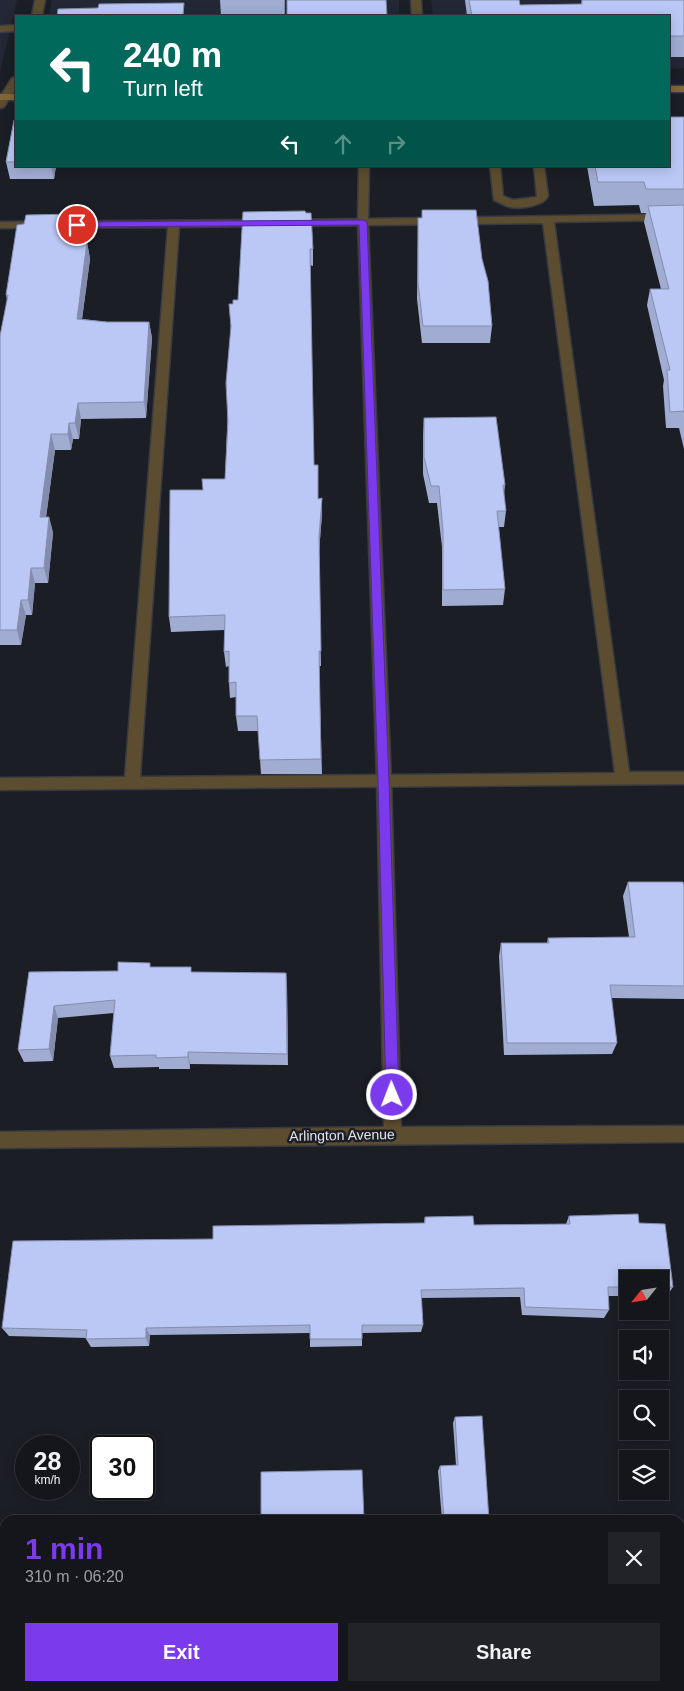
<!DOCTYPE html>
<meta charset="utf-8">
<style>
:root{--surface:#15161c;--page:#222329;--text:#f1f3f6;--muted:#9d9fa3;--line:#34353b;--accent:#7c3aed}
body{margin:0;font-family:Arial,sans-serif;background:var(--page);color:var(--text);height:100vh;display:flex;flex-direction:column;font-size:19px;white-space:nowrap}
*{box-sizing:border-box;margin:0}
p{font-size:16px;color:var(--muted)}
.icon{flex:none;width:28px;height:28px;fill:none;stroke:currentColor;stroke-width:2;stroke-linecap:round;stroke-linejoin:round}
.map{position:relative;flex:1;overflow:hidden}
.details{position:absolute;left:0px;top:1515px;width:685px;height:176px;display:flex;flex-direction:column;background:var(--surface);border-radius:15px 15px 0 0;box-shadow:0 2px 12px #0003,0 0 0 1px var(--line)}
.details>*{flex:none}
.guide{position:absolute;left:15px;top:15px;width:655px;height:152px;border-radius:0px;box-shadow:0 2px 12px #0003,0 0 0 1px var(--line);background:#00695c;color:#fff;overflow:hidden}
.needle{width:32px;rotate:240deg}
.controls{position:absolute;left:619px;top:1270px;display:grid;gap:10px}
.controls a{display:grid;place-items:center;width:50px;height:50px;border-radius:0px;background:var(--surface);box-shadow:0 2px 12px #0003,0 0 0 1px var(--line);font-size:25px}
.speed{position:absolute;left:15px;top:1435px;display:flex;gap:10px;font-size:25px;font-weight:700;text-align:center}
.speed>*{display:grid;place-content:center;width:65px;height:65px;border-radius:50%;background:var(--surface);box-shadow:0 2px 12px #0003,0 0 0 1px var(--line);line-height:1}
.speed small{font-size:12px;font-weight:400}
.speed .limit{border:2px solid #111;border-radius:8px;background:#fff;color:#111}
.pin{position:absolute;display:grid;place-items:center;width:42px;height:42px;color:#fff;margin:-21px;border:2px solid #fff;border-radius:50%;box-shadow:0 1px 5px #0007}
.me{position:absolute;width:55px;margin:-28px;rotate:359deg;stroke-linejoin:round;filter:drop-shadow(0 0 4px #0008)}
.turn{display:flex;align-items:center;gap:18px;height:105px;padding:0 25px;font-size:22px}
.turn .icon{width:65px;height:65px;stroke-width:2.5}
.turn b{display:block;font-size:35px;line-height:42px}
.lanes{display:flex;align-items:center;height:48px;padding:0 25px;background:#0003;justify-content:center;gap:25px;direction:ltr}
.lanes .off{opacity:.35}
.round{display:grid;place-items:center;flex:none;width:52px;height:52px;border-radius:0px;background:var(--page)}
.summary{display:flex;align-items:center;justify-content:space-between;height:85px;padding:0 25px}
h1{font-size:30px;font-weight:800;line-height:38px;color:var(--accent)}
.primary-button{display:flex;gap:10px;margin-top:auto;padding:10px 25px}
.primary-button a{flex:1;height:58px;border-radius:0px;background:var(--accent);color:#fff;font-size:20px;font-weight:800;line-height:58px;text-align:center}
.primary-button a+a{background:var(--page);color:var(--text)}
.map>svg:first-child{display:block}
</style>
<div class="map">
<svg width="684" height="1691" viewBox="0 0 684 1691">
<rect width="100%" height="100%" fill="#1c1e26"/>
<!-- built -->
<g fill="#242735">
<path d="M0 0H17L0 72Z"/>
<path d="M52 0H399V16H49Z"/>
<path d="M431 0H684V68L669 69V16H433Z"/>
</g>
<g fill="none" stroke-linecap="round" stroke-linejoin="round">
<!-- service casing -->
<g stroke="#383a41" stroke-width="3">
<g id="service">
<path d="M16 25V31L0 32V26Z"/>
<path d="M490 166H500L503 196 513 200 537 197 534 166H544L548 196C544 206 521 209 510 207 505 206 499 202 494 200Z"/>
<path d="M684 214V220L554 222 629 772H684V784L0 790V778L125 777 168 227 0 228V222L261 220 266 223 261 226 179 227 140 777 615 773 543 223 291 226 286 223 291 220Z"/>
<rect x="680" y="1549" width="4" height="20"/>
<rect x="0" y="1557" width="5" height="20"/>
</g>
</g>
<!-- minor casing -->
<g stroke="#383a41" stroke-width="3">
<g id="minor">
<path d="M35 0H45L42 16H32Z"/>
<path d="M411 0H421L422 16H412Z"/>
<path d="M16 77V88L4 107 0 108V97L12 78Z"/>
<path d="M359 166H369L368 222 391 781 401 1127 684 1126V1142L0 1148V1132L384 1127 377 781 358 222Z"/>
</g>
</g>
<!-- secondary casing -->
<g stroke="#383a41" stroke-width="3">
<g id="secondary">
<rect x="669" y="86" width="15" height="6"/>
<rect x="0" y="94" width="16" height="6"/>
</g>
</g>
<!-- service -->
<use href="#service" fill="#5d4d30" fill-rule="evenodd"/>
<!-- minor -->
<use href="#minor" fill="#5d4d30" fill-rule="evenodd"/>
<!-- secondary -->
<use href="#secondary" fill="#816637" fill-rule="evenodd"/>
</g>
<!-- wall -->
<g fill="#a1acd3">
<path d="M220 0H285V16H221Z"/>
<path d="M465 0H519L520 5 581 4 582 0H684V57H669V16H467Z"/>
<path d="M684 118V449L679 428H666L663 386 664 380 647 305 650 289H661L644 222 646 213H641L639 205 594 206 587 166H669Z"/>
<path d="M16 120V166H56L54 179H10L6 162Z"/>
<path d="M422 210 482 259 492 326 490 343H422L417 299 418 218H422Z"/>
<path d="M243 212 313 249V266L310 265 314 465 318 499 322 498V514L319 552 321 666H319L322 774H261L258 731H238L236 716V697L230 698 229 683V666L226 667 224 652V630L171 632 169 617 203 490 225 479 231 330 229 304H233L238 300Z"/>
<path d="M76 214 79 231 78 243 87 242 90 259 82 319 107 322H149L152 338 146 418 81 419 79 439H73L71 450H55L46 517H49L53 533 48 583H35L32 615H26L21 645H0V336L7 300 6 295Z"/>
<path d="M424 418 505 485 504 495 506 511 504 527H498L505 589 503 605 442 606V547L437 503H429L423 474V435Z"/>
<path d="M628 882 684 886V999L611 998 617 1043 612 1054 504 1055 499 956 501 943H547L548 938 629 937 623 896Z"/>
<path d="M151 967 192 972 286 973 287 986 288 1065 190 1064V1069H159V1067L114 1068 110 1056 114 1013 58 1018 53 1061 24 1062 18 1050 29 972 118 971Z"/>
<path d="M569 1216 639 1223 673 1287 667 1296H660V1279H628V1296H608L609 1310 604 1318 522 1315 520 1297 421 1298 423 1325 421 1332 362 1333V1346L310 1347V1333L150 1335 149 1346 91 1347 86 1339 87 1338 9 1336 2 1328 213 1239 424 1223 425 1217 474 1225 566 1224Z"/>
<path d="M455 1417 489 1520H442L438 1471 440 1466 456 1465 453 1423Z"/>
</g>
<!-- shaded-wall -->
<g fill="#838cac">
<rect x="284" y="0" width="1" height="16"/>
<path d="M51 166H56L54 179Z"/>
<path d="M76 214 79 231 76 259 73 243Z"/>
<path d="M87 242 90 259 80 335 77 319Z"/>
<path d="M149 322 152 338 146 418 144 402Z"/>
<path d="M78 403 81 419 79 439 75 423Z"/>
<path d="M69 423 73 439 71 450 68 434Z"/>
<path d="M51 434 55 450 44 533 40 517Z"/>
<path d="M322 498V514L319 552V537Z"/>
<path d="M49 517 53 533 48 583 44 568Z"/>
<path d="M31 568 35 583 32 615 28 600Z"/>
<path d="M21 600 26 615 21 645 17 630Z"/>
<path d="M286 973 287 986 288 1065 287 1054Z"/>
<path d="M54 1006 58 1018 53 1061 49 1049Z"/>
<path d="M188 1052 190 1064V1069L188 1057Z"/>
<path d="M146 1328 150 1335 149 1346 146 1338Z"/>
</g>
<!-- building -->
<g fill="#bbc8f5" stroke="#838cac">
<path d="M287 0H386L387 16H287Z"/>
<path d="M469 0H519L520 5 582 4V0H684V36H669V16H472Z"/>
<path d="M184 3 183 16H57L58 9 98 8 99 4Z"/>
<path d="M669 117H684V189H646L644 182H598L595 166H669Z"/>
<path d="M14 120H16V162H6Z"/>
<path d="M684 205V413V411L670 412 667 370H670L650 289H669L648 206Z"/>
<path d="M422 210H476L482 259 488 281 492 326H423L418 282V218H422Z"/>
<path d="M305 211 306 213H311L313 249H310L314 465H318V499L322 498 319 537 321 651H319L321 759 260 760 257 716H236V682L229 683V651L224 652 225 615 169 617 170 490H203L202 479H225L228 422 226 383 231 326 229 304H233V300H238L243 212Z"/>
<path d="M76 214 73 243 87 242 77 319 107 322H149L144 402 78 403 75 423H69L68 434H51L40 517H49L44 568H31L28 600H21L17 630H0V336L8 295H6L17 225 24 224 26 215Z"/>
<path d="M496 417 505 485H503L506 511H497L505 589 443 590V531L439 486H431L424 457V418Z"/>
<path d="M628 882H683L684 886V986L610 985 617 1043H507L501 943H549L548 938 635 937Z"/>
<path d="M118 962 150 963V967H191V972L286 973 287 1054 188 1052V1057L156 1058V1055L110 1056 115 1000 54 1006 49 1049 18 1050 29 972 118 971Z"/>
<path d="M638 1214 639 1223 665 1224 673 1287H660V1279H628V1287H608L609 1310 525 1307 524 1288 421 1290 423 1325H362V1339H310V1325L146 1328V1338L86 1339 87 1330 2 1328 13 1241 213 1239V1226L425 1223V1217L473 1216 474 1225 570 1224 569 1216Z"/>
<path d="M482 1416 489 1520H444L440 1466 458 1465 455 1417Z"/>
<path d="M362 1470 364 1520H261V1472Z"/>
</g>
<!-- route -->
<path fill="#7c3aed" stroke="#51269a" d="M363 220 367 222 389 781 399 1095 397 1100 392 1101 388 1100 386 1095 378 781 359 225 77 227 73 225 77 222Z"/>
<g text-anchor="middle" dominant-baseline="central" stroke-width="5" stroke-linejoin="round" paint-order="stroke">
<!-- street labels -->
<g font-size="14" fill="#e2e3e9" stroke="#1c1e26">
<text transform="translate(342 1135) rotate(-1)">Arlington Avenue</text>
</g>
</g>
</svg>
<div class="controls">
<a><svg class="needle" viewBox="-14 -14 28 28"><path d="M0-13l5 13h-10z" fill="#e53935"/><path d="M0 13l5-13h-10z" fill="#9d9fa3"/></svg></a>
<a><svg class="icon" aria-label="sound" viewBox="0 0 24 24"><path d="M4 9h4l5-4v14l-5-4H4zM17 9q2 3 0 6"/></svg></a>
<a><svg class="icon" aria-label="search" viewBox="0 0 24 24"><circle cx="10" cy="10" r="6"/><path d="M15 15l6 6"/></svg></a>
<a><svg class="icon" aria-label="layers" viewBox="0 0 24 24"><path d="M12 4l9 5-9 5-9-5zM3 14l9 5 9-5"/></svg></a>
</div>
<div class="speed"><div>28<small>km/h</small></div><div class="limit">30</div></div>
<div class="pin" style="left:77px;top:225px;background:#d93025"><svg class="icon" aria-label="arrive" viewBox="0 0 24 24"><path d="M6 21V4h12l-3 4 3 4H6"/></svg></div>
<svg class="me" style="left:392px;top:1095px" viewBox="-20 -20 40 40"><circle r="17" fill="#7c3aed" stroke="#fff" stroke-width="3"/><path d="M0-11L8 9 0 5-8 9z" fill="#fff"/></svg>
<div class="guide">
<div class="turn"><svg class="icon" aria-label="left" viewBox="0 0 24 24"><path d="M17 20v-9H6M10 6l-5 5 5 5"/></svg><div><b>240 m</b>Turn left</div></div>
<div class="lanes"><svg class="icon" aria-label="left" viewBox="0 0 24 24"><path d="M17 20v-9H6M10 6l-5 5 5 5"/></svg><svg class="icon off" aria-label="ahead" viewBox="0 0 24 24"><path d="M12 20V5M6 11l6-6 6 6"/></svg><svg class="icon off" aria-label="right" viewBox="0 0 24 24"><path d="M7 20v-9h11M14 6l5 5-5 5"/></svg></div>
</div>
<section class="details">
<div class="summary"><div><h1>1 min</h1><p>310 m · 06:20</p></div><a class="round"><svg class="icon" aria-label="close" viewBox="0 0 24 24"><path d="M6 6l12 12M18 6L6 18"/></svg></a></div>
<div class="primary-button"><a>Exit</a><a>Share</a></div>
</section>
</div>
